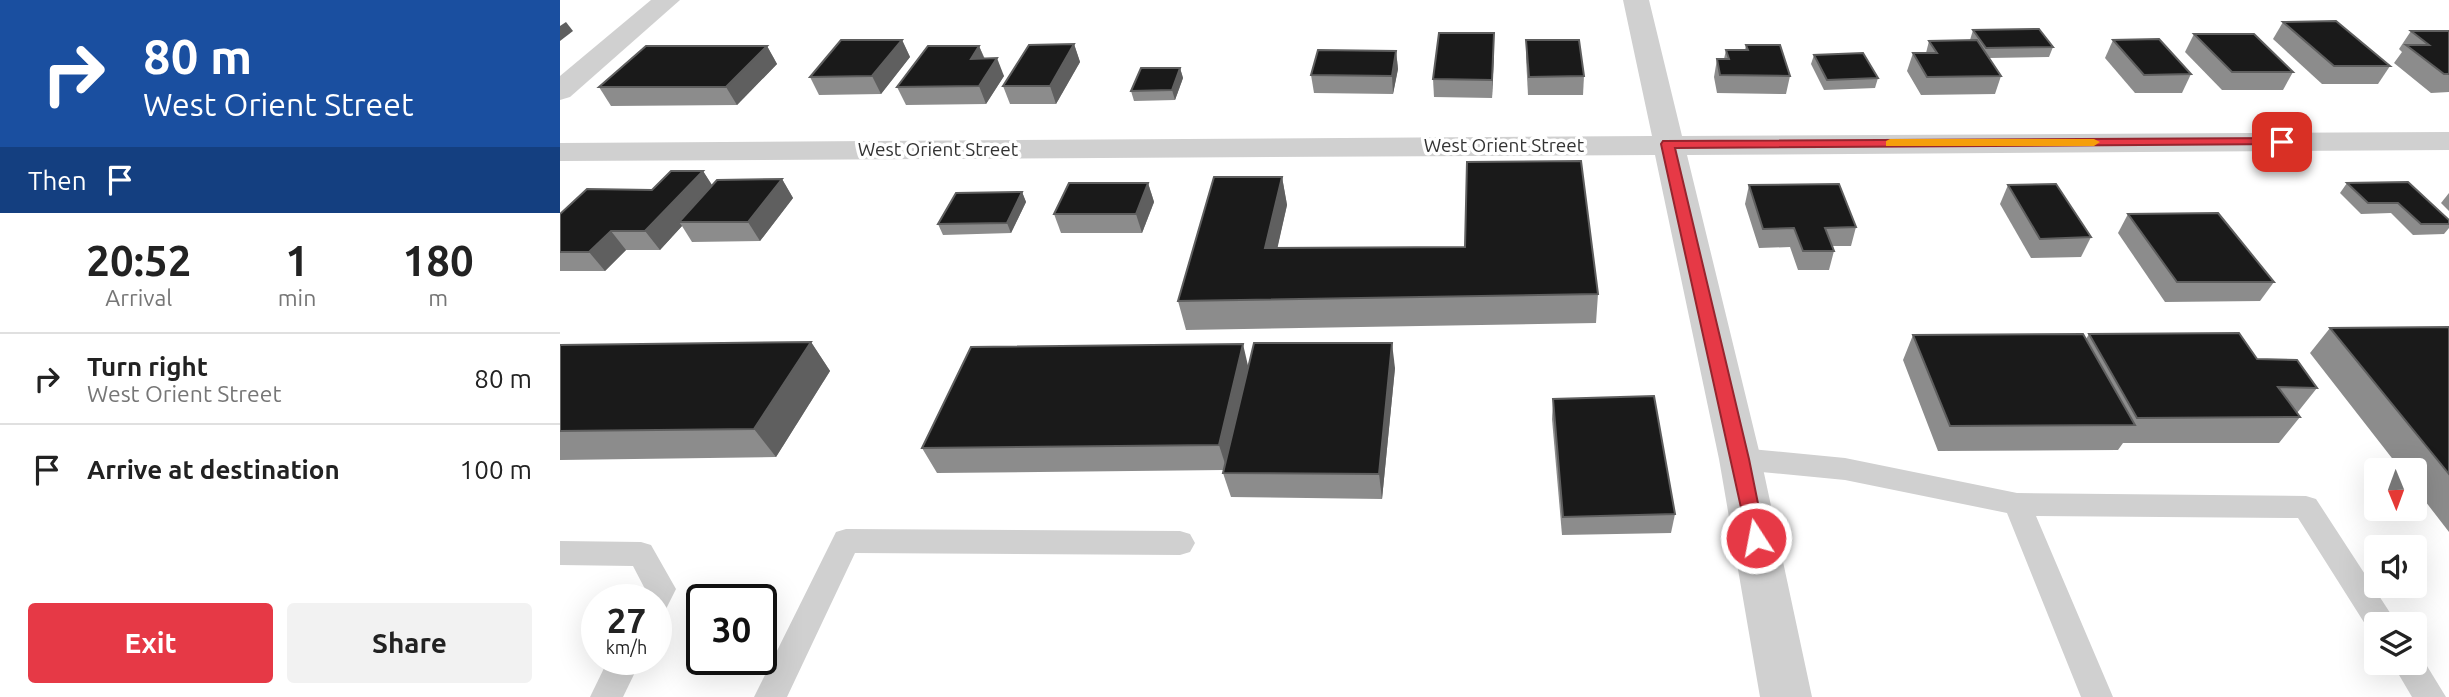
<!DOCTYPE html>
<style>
:root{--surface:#fff;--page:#f2f2f2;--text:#222;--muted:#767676;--line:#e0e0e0;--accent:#e63946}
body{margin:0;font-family:Ubuntu,sans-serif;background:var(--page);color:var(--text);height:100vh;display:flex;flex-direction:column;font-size:26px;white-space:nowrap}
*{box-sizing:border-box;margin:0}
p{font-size:23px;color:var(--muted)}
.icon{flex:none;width:38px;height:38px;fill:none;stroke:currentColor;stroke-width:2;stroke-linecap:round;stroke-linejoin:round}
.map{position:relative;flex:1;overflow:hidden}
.panel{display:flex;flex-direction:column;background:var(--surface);width:560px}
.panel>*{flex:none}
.top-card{background:#1a4fa0;color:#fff;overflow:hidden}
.needle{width:46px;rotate:179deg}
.buttons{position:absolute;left:1804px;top:458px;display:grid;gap:14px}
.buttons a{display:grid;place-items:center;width:63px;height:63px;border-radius:7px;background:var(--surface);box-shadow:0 7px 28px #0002;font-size:35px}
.speed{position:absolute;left:21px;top:584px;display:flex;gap:14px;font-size:35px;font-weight:700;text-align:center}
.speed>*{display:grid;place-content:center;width:91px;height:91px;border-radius:50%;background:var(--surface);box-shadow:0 7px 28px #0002;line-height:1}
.speed small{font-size:18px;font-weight:400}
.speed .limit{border:4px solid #111;border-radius:10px;background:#fff;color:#111}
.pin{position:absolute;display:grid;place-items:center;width:60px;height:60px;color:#fff;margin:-30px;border-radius:14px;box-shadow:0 4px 10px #0006}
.me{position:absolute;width:77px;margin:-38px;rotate:349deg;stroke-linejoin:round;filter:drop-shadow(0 0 5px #0008)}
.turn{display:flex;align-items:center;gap:24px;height:147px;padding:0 28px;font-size:32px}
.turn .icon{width:91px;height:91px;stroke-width:2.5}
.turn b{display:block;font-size:49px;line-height:60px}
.then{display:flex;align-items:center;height:66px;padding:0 28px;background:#0003;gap:14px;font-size:26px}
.eta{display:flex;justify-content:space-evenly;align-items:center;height:119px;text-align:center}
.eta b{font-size:42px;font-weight:600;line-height:49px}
.button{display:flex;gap:14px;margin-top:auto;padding:14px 28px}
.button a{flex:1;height:80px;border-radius:7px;background:var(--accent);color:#fff;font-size:28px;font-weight:600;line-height:80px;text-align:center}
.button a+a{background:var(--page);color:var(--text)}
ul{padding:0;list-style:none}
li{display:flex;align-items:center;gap:21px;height:91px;padding:0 28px;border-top:2px solid var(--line)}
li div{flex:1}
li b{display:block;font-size:26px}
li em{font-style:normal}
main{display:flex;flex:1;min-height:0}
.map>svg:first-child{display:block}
</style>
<main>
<section class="panel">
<div class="top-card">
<div class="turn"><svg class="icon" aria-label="right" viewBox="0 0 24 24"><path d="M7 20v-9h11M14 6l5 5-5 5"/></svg><div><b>80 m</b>West Orient Street</div></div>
<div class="then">Then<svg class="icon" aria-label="arrive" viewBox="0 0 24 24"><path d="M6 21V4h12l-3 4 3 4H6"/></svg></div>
</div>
<div class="eta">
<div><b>20:52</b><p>Arrival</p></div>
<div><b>1</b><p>min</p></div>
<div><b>180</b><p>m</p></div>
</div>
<ul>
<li><svg class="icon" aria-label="right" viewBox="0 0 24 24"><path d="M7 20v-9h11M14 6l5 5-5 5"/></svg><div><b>Turn right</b><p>West Orient Street</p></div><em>80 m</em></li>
<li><svg class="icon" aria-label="arrive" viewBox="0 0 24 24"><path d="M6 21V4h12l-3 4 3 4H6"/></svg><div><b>Arrive at destination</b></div><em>100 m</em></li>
</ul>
<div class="button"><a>Exit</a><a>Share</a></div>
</section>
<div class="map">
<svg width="1889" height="697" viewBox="0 0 1889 697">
<rect width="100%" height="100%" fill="#fff"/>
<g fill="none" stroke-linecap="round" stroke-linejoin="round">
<!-- service -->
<g fill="#d0d0d0" fill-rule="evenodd">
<path d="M1180 448 1285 458 1457 493 1746 496 1756 499 1838 625H1816V636L1812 635 1738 518 1476 516 1553 697H1521L1447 513 1285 480 1180 470 1170 466 1166 459 1170 452Z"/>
<path d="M286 529 620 531 630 534 635 543 630 552 620 555 295 553 227 697H194L276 532Z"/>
<path d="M0 541 81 542 91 545 116 589 106 609 96 613V600H80L85 589 73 566 0 565Z"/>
<path d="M1855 651 1859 653 1886 697H1852L1832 663H1855Z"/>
<path d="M48 660H81L63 697H30Z"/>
</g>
<!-- minor -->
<g fill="#d0d0d0" fill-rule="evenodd">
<path d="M91 0H120L10 97 0 100V76Z"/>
<path d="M1063 0H1089L1122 136 1889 132V150L1127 155 1201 459 1252 697H1200L1159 459 1095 155 0 161V143L1092 136Z"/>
</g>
</g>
<!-- wall -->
<g fill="#8c8c8c">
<path d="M1723 22 1830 66 1818 84H1762L1713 39Z"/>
<path d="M1413 30 1493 47 1489 57 1429 58 1441 76 1435 94 1361 95 1347 71 1353 53H1366L1369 41 1410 40Z"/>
<path d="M1851 31H1889V92L1871 93 1834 63 1842 52 1839 49Z"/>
<path d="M1634 34 1733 72 1723 90H1662L1625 52Z"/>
<path d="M342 40 350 57 321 94 259 95 250 77Z"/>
<path d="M966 40 1024 76 1023 95H968L966 58Z"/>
<path d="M1553 40 1631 74 1622 93H1575L1545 58Z"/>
<path d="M514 44 520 62 496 104H450L443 86Z"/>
<path d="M1186 45 1230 76 1226 94 1157 93 1154 77 1157 59H1164L1166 50H1185Z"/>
<path d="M207 46 217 64 177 105 51 106 39 87Z"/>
<path d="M419 46 425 59 444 76 426 104 346 105 337 87Z"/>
<path d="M836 51 838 69 833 94 754 93 751 75Z"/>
<path d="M934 51 932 98 874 97 873 79Z"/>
<path d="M1254 55 1318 78 1315 88 1264 90 1251 64Z"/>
<path d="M620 68 623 78 615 100 574 101 571 91Z"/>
<path d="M143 171 152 185 222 179 233 198 200 241 132 242 122 226 100 250H66L45 271H0V214L92 190Z"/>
<path d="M722 177 727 205 717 248 1038 294 1036 323 626 330 618 301Z"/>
<path d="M588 183 594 202 582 233H501L494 214Z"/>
<path d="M1787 183 1889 220V228L1884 234 1853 235 1831 213 1801 214 1780 193Z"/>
<path d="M1189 185 1296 227 1291 246H1273L1274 251 1269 270H1238L1230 247 1199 248 1185 204Z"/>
<path d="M1448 185 1531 237 1521 257 1471 258 1440 204Z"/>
<path d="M462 192 466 202 451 233 383 235 378 224Z"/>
<path d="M1889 193V211L1881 203Z"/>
<path d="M1568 214 1714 282 1700 301 1605 302 1558 233Z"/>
<path d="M1889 327V532L1855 488V471H1842L1750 353 1770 328Z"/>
<path d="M1529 334 1697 359 1757 388 1737 413 1740 417 1719 443H1563L1558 450 1378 451 1343 360 1353 335 1526 339Z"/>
<path d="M251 342 270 371 216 457 0 460V345Z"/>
<path d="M689 366 835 368 822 499 671 497 663 473 664 470 377 473 362 448Z"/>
<path d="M993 399 1115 514 1111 533 1002 535 992 419Z"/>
</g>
<!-- shaded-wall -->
<g fill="#5f5f5f">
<path d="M6 22 13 31 0 41V26Z"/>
<path d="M934 33V51L932 98V80Z"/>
<path d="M342 40 350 57 321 94 312 76Z"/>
<path d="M514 44 520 62 496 104 490 86Z"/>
<path d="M207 46 217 64 177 105 166 87Z"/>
<path d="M419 46 426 63 411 59Z"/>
<path d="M836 51 838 69 833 94 832 76Z"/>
<path d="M437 58 444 76 426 104 419 86Z"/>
<path d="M620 68 623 78 615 100 612 90Z"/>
<path d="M143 171 155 190 119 222 122 226 100 250 85 231Z"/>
<path d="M722 177 727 205 711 277 705 248Z"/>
<path d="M222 179 233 198 200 241 188 222Z"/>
<path d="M588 183 594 202 582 233 576 214Z"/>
<path d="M462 192 466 202 451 233 447 223Z"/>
<path d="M51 231 66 250 45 271 29 252Z"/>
<path d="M251 342 270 371 216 457 194 429Z"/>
<path d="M832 343 835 368 822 499 819 474Z"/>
<path d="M683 344 689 370 667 470 659 445Z"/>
</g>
<!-- building -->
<g fill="#1a1a1a" stroke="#5f5f5f" stroke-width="2">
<path d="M1776 21 1830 66H1774L1723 22Z"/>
<path d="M1479 29 1493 47 1426 48 1413 30Z"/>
<path d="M1851 31H1889V74H1884L1846 45H1869Z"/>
<path d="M879 33H934L932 80 873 79Z"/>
<path d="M1634 34H1694L1733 72H1672Z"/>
<path d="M1599 39 1631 74 1584 75 1553 40Z"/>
<path d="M281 40H342L312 76 250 77Z"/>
<path d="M966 40H1019L1024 76 969 77Z"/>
<path d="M1417 40 1441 76 1367 77 1353 53H1377L1369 41Z"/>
<path d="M514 44 490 86H443L469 45Z"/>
<path d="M1186 45H1220L1230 76 1160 75 1157 59H1169L1166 50H1188Z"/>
<path d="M86 46H207L166 87H39Z"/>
<path d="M368 46H419L411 59 437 58 419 86 337 87Z"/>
<path d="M758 50 836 51 832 76 751 75Z"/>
<path d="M1303 53 1318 78 1267 80 1254 55Z"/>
<path d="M581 68H620L612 90 571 91Z"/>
<path d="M1021 161 1038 294 618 301 654 177H722L705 248 905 247 907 162Z"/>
<path d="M111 171H143L85 231H51L29 252H0V214L27 189 92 190Z"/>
<path d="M222 179 188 222H119L157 180Z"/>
<path d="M1848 182 1889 220V224H1861L1838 203H1808L1787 183Z"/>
<path d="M509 183H588L576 214H494Z"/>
<path d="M1279 184 1296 227 1265 228 1274 251H1243L1234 228 1203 229 1189 185Z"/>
<path d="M1496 184 1531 237 1480 239 1448 185Z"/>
<path d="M462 192 447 223 378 224 396 193Z"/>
<path d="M1658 213 1714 282H1617L1568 214Z"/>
<path d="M1889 327V474L1770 328Z"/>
<path d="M1679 333 1697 359 1737 360 1757 388 1718 387 1740 417 1577 418 1529 334Z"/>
<path d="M1523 334 1575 425 1390 426 1353 335Z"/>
<path d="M251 342 194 429 0 431V345Z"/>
<path d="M694 343H832L819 474 663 473Z"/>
<path d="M683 344 659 445 362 448 411 347Z"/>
<path d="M1094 396 1115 514 1003 517 993 399Z"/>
</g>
<!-- route -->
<path fill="#e63946" stroke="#96252e" stroke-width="2" d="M1722 138 1726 139V144L1115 148 1189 459 1205 538 1202 544 1196 546 1189 544 1101 144 1103 141Z"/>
<!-- slow -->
<path fill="#f59e0b" d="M1330 139H1534L1540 142 1534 146H1326V141Z"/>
<g text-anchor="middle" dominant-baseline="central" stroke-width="7" stroke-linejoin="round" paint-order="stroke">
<!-- street labels -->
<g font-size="19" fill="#333" stroke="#fff">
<text x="944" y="145">West Orient Street</text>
<text x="378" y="149">West Orient Street</text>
</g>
</g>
</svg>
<div class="buttons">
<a><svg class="needle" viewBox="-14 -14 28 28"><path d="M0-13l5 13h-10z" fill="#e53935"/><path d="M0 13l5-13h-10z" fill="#767676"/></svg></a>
<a><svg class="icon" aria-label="sound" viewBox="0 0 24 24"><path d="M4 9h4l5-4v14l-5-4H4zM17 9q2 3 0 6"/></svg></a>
<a><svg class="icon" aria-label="layers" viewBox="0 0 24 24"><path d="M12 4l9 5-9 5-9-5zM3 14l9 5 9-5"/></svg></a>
</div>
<div class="speed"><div>27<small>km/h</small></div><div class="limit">30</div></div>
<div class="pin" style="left:1722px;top:142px;background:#d93025"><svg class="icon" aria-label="arrive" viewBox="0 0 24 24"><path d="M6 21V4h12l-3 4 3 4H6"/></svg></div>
<svg class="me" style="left:1196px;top:538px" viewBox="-20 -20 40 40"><circle r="17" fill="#e63946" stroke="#fff" stroke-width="3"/><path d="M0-11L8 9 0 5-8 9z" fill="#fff"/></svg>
</div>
</main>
